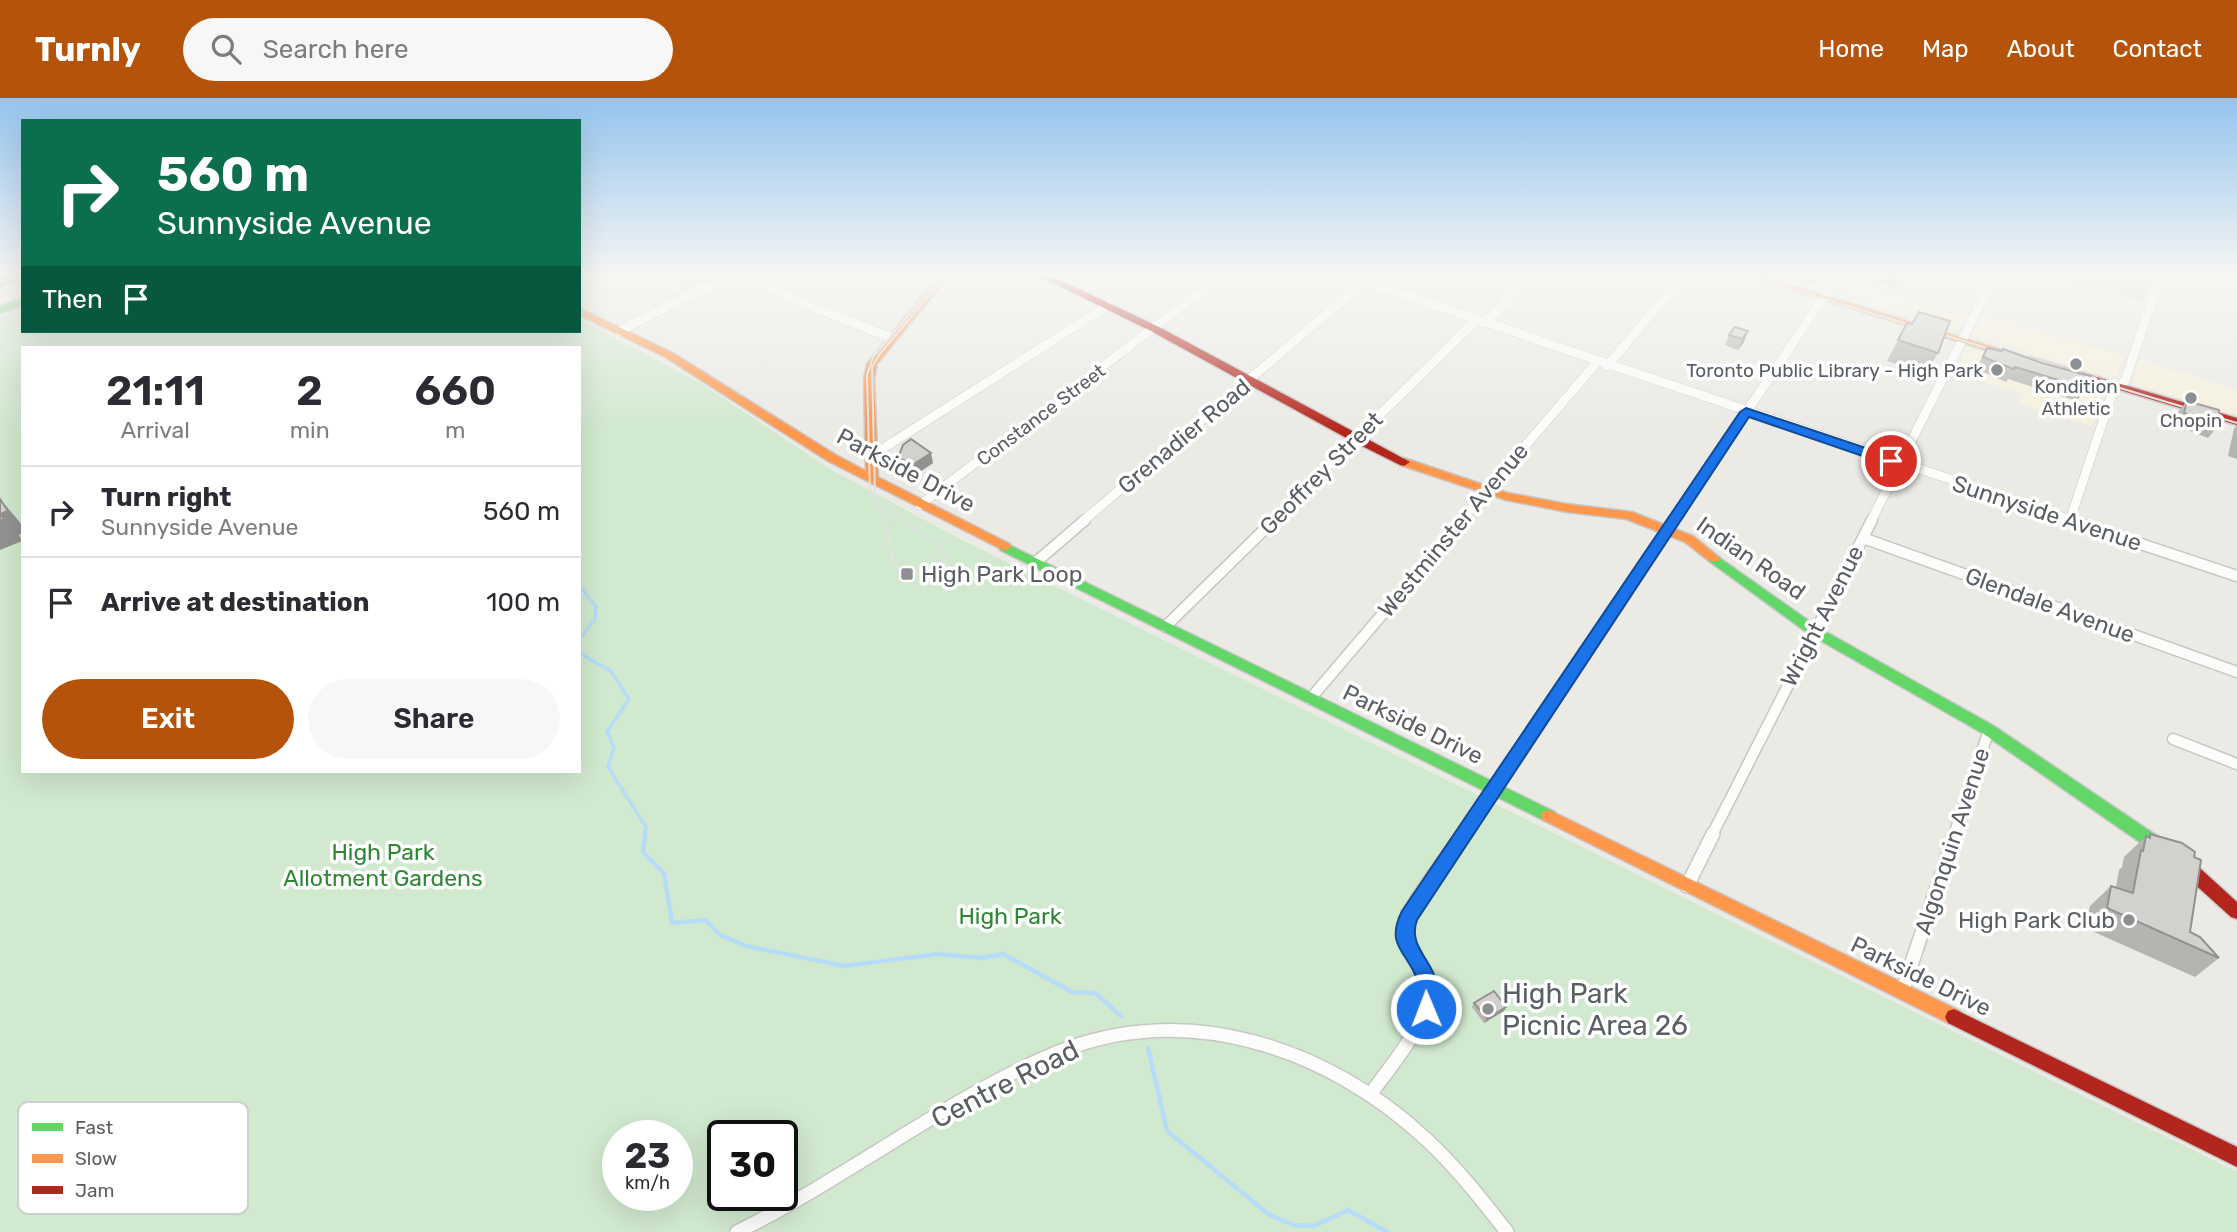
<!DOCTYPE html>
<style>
:root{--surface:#fff;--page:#f7f7f7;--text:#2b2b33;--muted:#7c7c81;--line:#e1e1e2;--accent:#b45309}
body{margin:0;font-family:Rubik,sans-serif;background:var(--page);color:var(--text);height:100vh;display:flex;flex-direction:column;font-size:26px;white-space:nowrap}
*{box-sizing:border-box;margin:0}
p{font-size:23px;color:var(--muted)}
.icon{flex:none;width:38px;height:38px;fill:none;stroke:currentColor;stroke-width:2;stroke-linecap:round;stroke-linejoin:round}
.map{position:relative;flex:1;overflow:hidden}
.drawer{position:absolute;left:21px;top:248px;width:560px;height:427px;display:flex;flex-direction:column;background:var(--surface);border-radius:0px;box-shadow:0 7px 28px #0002}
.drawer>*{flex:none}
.banner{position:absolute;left:21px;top:21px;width:560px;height:214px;border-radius:0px;box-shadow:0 7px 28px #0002;background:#0b6e4f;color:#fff;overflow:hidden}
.speed{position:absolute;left:602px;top:1022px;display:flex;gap:14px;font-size:35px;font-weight:700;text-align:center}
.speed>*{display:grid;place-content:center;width:91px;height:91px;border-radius:50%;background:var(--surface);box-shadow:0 7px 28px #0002;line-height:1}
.speed small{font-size:18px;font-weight:400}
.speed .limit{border:4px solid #111;border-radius:10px;background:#fff;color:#111}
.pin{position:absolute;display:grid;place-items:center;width:60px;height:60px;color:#fff;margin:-30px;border:4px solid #fff;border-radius:50%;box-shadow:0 2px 7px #0007}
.me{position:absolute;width:77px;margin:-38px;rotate:359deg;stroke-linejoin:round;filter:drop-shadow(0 0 5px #0008)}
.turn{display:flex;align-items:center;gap:24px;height:147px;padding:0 21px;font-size:32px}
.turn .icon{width:91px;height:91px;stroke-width:2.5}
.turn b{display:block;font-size:49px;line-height:60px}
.then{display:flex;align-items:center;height:66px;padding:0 21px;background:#0003;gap:14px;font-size:26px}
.eta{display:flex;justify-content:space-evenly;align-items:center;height:119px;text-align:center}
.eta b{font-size:42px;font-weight:600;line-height:49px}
.cta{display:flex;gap:14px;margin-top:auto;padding:14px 21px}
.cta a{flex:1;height:80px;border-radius:42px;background:var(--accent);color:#fff;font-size:28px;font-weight:600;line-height:80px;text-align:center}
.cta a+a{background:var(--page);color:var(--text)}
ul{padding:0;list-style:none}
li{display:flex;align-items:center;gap:21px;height:91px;padding:0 21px;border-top:2px solid var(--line)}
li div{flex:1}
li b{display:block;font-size:26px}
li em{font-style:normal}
header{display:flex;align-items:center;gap:42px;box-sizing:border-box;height:98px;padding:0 35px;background:var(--accent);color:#fff}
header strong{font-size:33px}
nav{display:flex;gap:38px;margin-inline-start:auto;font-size:24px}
.search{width:490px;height:63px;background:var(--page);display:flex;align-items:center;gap:18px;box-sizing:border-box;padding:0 24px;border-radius:38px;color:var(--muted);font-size:26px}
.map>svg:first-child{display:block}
</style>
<header>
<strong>Turnly</strong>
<div class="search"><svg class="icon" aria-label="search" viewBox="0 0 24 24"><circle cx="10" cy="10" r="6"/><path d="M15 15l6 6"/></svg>Search here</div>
<nav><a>Home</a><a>Map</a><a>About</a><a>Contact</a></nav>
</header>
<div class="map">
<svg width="2237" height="1134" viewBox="0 0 2237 1134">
<rect width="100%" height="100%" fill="#ebeae5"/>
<!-- commercial -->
<g fill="#f6f1dd">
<path d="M1845 182 1902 197 1966 217 1956 233 1834 195Z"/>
<path d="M1983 218 2124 257 2117 278 2110 279 1973 238Z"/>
<path d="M1967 249 2103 291 2091 328 2019 306 2022 296 1954 275Z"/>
<path d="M2139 261 2237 292V317L2132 286Z"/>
</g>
<!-- education -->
<path fill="#dcdad3" d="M2035 175H2152L2143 204Z"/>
<!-- green -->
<g fill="#d1e9cf" fill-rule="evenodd">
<path d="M693 175H734L735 176 732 181 696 189 677 199 672 197 682 189Z"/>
<path d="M23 211V233H579V221L702 286 828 370 960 441 2237 1074V1134H0V220ZM23 250H579V674H23ZM618 1038H677V1097H618ZM723 1038H782V1097H723Z"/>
</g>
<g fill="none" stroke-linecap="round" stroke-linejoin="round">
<!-- stream-far1 -->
<g stroke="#b7dcf7" stroke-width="3.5">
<path d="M579 487 596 509 595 521 579 542"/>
<path d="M579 548 581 556 611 573 629 601 607 634 614 649 608 669 646 729 645 737"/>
</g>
<!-- stream -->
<g stroke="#b7dcf7" stroke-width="4.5">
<path d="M645 736 643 754 664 775 672 825 705 822 720 837 746 848 844 868 938 856 981 860 1003 856 1072 894 1095 895 1121 918"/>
<path d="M1148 950 1167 1033 1271 1118 1294 1127 1314 1128 1348 1112 1387 1134"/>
</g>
<!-- street-far2 casing -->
<g stroke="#c7c7c6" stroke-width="10">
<g id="street-far2">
<path d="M743 175 788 199 892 240"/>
<path d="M1340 175 2074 423"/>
<path d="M1061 185 1078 175"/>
<path d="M1375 186 1389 175"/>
<path d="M1484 225 1535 175"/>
<path d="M620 233 703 190 753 181"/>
<path d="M1607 268 1686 175"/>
<path d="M871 358 1107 208"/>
<path d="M920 407 1226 175"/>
<path d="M2070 422 2113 293 2125 283 2161 175"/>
<path d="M1083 423 1365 183"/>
<path d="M1272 423 1476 222"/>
<path d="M1461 423 1597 264"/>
<path d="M1673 423 1840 175"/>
<path d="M1871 423 1996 175"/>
</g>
</g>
<!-- street-far1 casing -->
<g stroke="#c7c7c6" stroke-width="13">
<g id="street-far1">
<path d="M2069 422 2237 478"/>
<path d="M1863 440 2237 574"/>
<path d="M1036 464 1085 422"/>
<path d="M1165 529 1274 422"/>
<path d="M1310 601 1463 422"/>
<path d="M2173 641 2237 666"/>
<path d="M1462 737 1674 422"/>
<path d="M1712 737 1872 422"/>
<path d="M1954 737 1989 632"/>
</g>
</g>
<!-- street casing -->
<g stroke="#c7c7c6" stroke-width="16">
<g id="street">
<path d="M1687 788 1713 736"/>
<path d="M1902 894 1955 736"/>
<path d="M1372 994C1392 966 1442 910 1425 876 1417 860 1402 846 1405 827 1410 805 1449 757 1463 736"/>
<path d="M737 1134C845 1081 946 1001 1056 955 1186 901 1329 950 1427 1042 1457 1070 1482 1102 1507 1134"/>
</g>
</g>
<!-- fast casing -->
<g stroke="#c7c8c7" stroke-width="3">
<g id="fast">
<path d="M23 200V207L0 215V208Z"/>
<path d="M1005 445 1555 714 1557 718 1555 722 1549 724 1543 722 1000 452 999 449Z"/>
<path d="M1714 456 1819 530 1994 628 2166 744 2168 749 2166 754 2160 756 2154 754 1984 636 1809 536 1709 463 1708 460 1709 457Z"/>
</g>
</g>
<!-- slow casing -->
<g stroke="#c7c8c7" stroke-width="3">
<g id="slow">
<path d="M941 175H951L877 266 874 281 878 379 1010 446 1011 449 1005 453 828 363 665 259 579 217V210L673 255 836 357 866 373 864 281 867 266Z"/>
<path d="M1737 175H1751L2034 262 2033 264H2025Z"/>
<path d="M1404 360 1508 395 1567 406 1632 414 1693 438 1720 460 1719 463H1709L1685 444 1626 421 1567 414 1506 402 1400 367 1398 364Z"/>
<path d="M1549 712 1960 913 1963 919 1960 925 1954 927 1948 925 1543 722 1541 718 1543 714Z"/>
</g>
</g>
<!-- jam casing -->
<g stroke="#c7c8c7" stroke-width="3">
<g id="jam">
<path d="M1033 175H1045L1159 229 1410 364 1404 368 1400 367 1352 343 1151 233Z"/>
<path d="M2029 259 2237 320V327L2025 264V260Z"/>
<path d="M2185 760 2191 762 2237 804V821L2231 819 2179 772 2177 767 2179 762Z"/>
<path d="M1954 911 2237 1049V1069L1948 925 1945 919 1948 913Z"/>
</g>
</g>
<!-- street-far2 -->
<use href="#street-far2" stroke="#fcfcfb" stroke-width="9"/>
<!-- street-far1 -->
<use href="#street-far1" stroke="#fcfcfb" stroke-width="10"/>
<!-- street -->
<use href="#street" stroke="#fcfcfb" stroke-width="13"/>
<!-- fast -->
<use href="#fast" fill="#63d668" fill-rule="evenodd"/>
<!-- slow -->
<use href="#slow" fill="#ff974d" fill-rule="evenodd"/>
<!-- jam -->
<use href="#jam" fill="#b3261e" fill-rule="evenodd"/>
<!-- tram -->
<g stroke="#e2e2e2" stroke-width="2">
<path d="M944 175 873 259 867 277 870 394C873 405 879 410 884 420 893 440 884 455 901 474 921 476 937 475 946 455L940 447 884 409 875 397 872 269 879 257 948 175"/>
<path d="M1738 175 2010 257"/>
<path d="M2006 253 2080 275"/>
<path d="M2070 275 2237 325"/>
</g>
</g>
<!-- wall -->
<g fill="#b5b4b1">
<path d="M0 175H23V191L13 185 0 190Z"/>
<path d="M1787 175H1822L1814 186 1786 178Z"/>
<path d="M1857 175H1903L1895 190 1855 178Z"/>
<path d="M1735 229 1744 244 1738 252 1725 247 1729 237Z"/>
<path d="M1898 242 1938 255 1926 275 1887 263Z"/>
<path d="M1987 250 2086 290 2077 303 2008 281 2006 284 1976 271Z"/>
<path d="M2187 303 2218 328 2208 340 2174 327 2177 315Z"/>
<path d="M2237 327V361L2228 358 2234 331Z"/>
<path d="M898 360 933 365 915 377 900 370Z"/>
<path d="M2150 736 2194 759 2190 834 2219 860 2195 879 2085 830 2090 808 2111 788 2116 789 2119 772 2122 769 2124 759 2146 738 2147 739Z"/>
<path d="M1474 905 1506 909 1504 913 1484 925 1472 909Z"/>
</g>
<!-- shaded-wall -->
<g fill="#939290">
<path d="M0 175H6L13 185 0 190Z"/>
<path d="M13 175H23V189Z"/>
<path d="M1819 175H1822L1814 186Z"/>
<path d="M1748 233 1744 244 1738 252 1742 241Z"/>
<path d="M931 355 933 365 915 377 914 366Z"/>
<path d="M0 401 18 422 23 429V435L19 437 22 443 0 452Z"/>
<path d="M1506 909 1504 913 1484 925 1487 920Z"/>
</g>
<!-- building -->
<g fill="#d2d1ce" stroke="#939290" stroke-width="2">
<path d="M1882 175H1903L1900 180Z"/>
<path d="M1919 214 1950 223 1938 255 1898 242 1907 225 1912 226Z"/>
<path d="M1735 229 1748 233 1742 241 1729 237Z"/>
<path d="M1987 250 2002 253 2003 251 2042 265 2090 278 2086 290 2015 269 2014 271 1983 259Z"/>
<path d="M2187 303 2219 312 2218 328 2184 315Z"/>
<path d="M911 341 931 355 914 366 898 360 903 347Z"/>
<path d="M0 401 8 413 0 416 4 421 0 423Z"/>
<path d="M2150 736 2182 745 2195 754 2194 759 2201 762 2190 834 2200 839 2219 860 2107 810 2111 788 2133 795 2141 752 2143 753 2146 738 2150 740Z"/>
<path d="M1494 893 1506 909 1487 920 1474 905Z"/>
</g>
<!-- sky -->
<linearGradient id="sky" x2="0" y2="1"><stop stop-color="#94c4ee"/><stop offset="0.53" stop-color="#f6f6f3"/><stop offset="1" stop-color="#f6f6f3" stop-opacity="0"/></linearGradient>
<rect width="2237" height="333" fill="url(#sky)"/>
<!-- route -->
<path fill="#1a73e8" stroke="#114b97" stroke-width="2" d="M1746 310 1896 360 1898 363 1891 367 1886 366 1749 319 1417 822C1404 857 1454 870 1433 917L1426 920 1419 917C1414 906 1422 896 1418 884 1409 854 1384 849 1402 813L1740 314Z"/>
<!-- markers -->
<g fill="#8d9091" stroke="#fff" stroke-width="2.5">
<circle cx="2076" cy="266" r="7"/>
<circle cx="1997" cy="272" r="7"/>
<circle cx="2191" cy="300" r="7"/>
<rect x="900" y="469" width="14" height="14" rx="3.5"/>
<circle cx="2129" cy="822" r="7"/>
<circle cx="1488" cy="911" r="7"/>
</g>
<g text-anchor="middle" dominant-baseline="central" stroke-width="7" stroke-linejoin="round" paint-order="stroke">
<!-- far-poi labels -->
<g font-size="19" fill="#5a5f64" stroke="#fff">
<text x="1983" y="272" text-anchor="end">Toronto Public Library - High Park</text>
<text x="2076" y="288">Kondition<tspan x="2076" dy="22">Athletic</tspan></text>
<text x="2191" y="322">Chopin</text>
</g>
<!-- far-street labels -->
<g font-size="19" fill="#5a5f64" stroke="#fff">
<text transform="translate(1041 317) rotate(-37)">Constance Street</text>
</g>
<!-- street labels -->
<g font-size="23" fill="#5a5f64" stroke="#fff">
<text transform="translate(1184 338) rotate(-40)">Grenadier Road</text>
<text transform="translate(906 372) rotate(28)">Parkside Drive</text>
<text transform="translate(1321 375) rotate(-45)">Geoffrey Street</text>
<text transform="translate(2047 415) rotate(18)">Sunnyside Avenue</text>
<text transform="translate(1453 432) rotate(-50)">Westminster Avenue</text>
<text transform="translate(1751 460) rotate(35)">Indian Road</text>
<text transform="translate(2050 507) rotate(20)">Glendale Avenue</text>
<text transform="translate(1822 518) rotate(-63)">Wright Avenue</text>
<text transform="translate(1413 626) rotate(26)">Parkside Drive</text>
<text transform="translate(1952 743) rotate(-72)">Algonquin Avenue</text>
<text transform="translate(1921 878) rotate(26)">Parkside Drive</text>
</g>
<!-- poi labels -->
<g font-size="23" fill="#5a5f64" stroke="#fff" text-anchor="start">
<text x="921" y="476">High Park Loop</text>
<text x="2115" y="822" text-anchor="end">High Park Club</text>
</g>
<!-- park labels -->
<g font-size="23" fill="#2e8733" stroke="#fff">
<text x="383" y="754">High Park<tspan x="383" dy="26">Allotment Gardens</tspan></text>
<text x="1010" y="818">High Park</text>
</g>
<!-- near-poi labels -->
<g font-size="28" fill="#5a5f64" stroke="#fff" text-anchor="start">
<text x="1502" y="895">High Park<tspan x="1502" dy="32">Picnic Area 26</tspan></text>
</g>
<!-- near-street labels -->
<g font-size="28" fill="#5a5f64" stroke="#fff">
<text transform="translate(1005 986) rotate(-27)">Centre Road</text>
</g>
</g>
<!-- legend -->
<rect x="18" y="1004" width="230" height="112" rx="10" fill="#fff" stroke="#cecfd0" stroke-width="2"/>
<rect x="32" y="1025" width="31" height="8" fill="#63d668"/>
<rect x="32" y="1056" width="31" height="9" fill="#ff974d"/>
<rect x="32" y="1088" width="31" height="8" fill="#b3261e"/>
<g font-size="19" fill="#5a5f64">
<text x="75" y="1036">Fast</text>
<text x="75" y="1067">Slow</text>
<text x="75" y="1099">Jam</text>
</g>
</svg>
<div class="speed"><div>23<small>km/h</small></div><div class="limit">30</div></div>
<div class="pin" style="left:1891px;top:363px;background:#d93025"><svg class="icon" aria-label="arrive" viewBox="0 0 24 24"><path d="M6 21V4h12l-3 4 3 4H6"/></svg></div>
<svg class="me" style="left:1426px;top:911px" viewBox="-20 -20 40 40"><circle r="17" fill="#1a73e8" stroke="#fff" stroke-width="3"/><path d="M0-11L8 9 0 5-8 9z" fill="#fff"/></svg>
<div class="banner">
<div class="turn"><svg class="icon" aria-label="right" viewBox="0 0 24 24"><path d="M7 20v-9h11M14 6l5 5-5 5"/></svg><div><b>560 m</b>Sunnyside Avenue</div></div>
<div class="then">Then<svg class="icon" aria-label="arrive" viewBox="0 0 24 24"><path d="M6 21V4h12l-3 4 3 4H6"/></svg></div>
</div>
<section class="drawer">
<div class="eta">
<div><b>21:11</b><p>Arrival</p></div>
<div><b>2</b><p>min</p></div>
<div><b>660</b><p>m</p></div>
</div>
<ul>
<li><svg class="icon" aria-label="right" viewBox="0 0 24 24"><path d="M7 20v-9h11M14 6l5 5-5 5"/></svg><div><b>Turn right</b><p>Sunnyside Avenue</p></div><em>560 m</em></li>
<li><svg class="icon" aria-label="arrive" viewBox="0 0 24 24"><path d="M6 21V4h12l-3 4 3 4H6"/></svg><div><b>Arrive at destination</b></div><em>100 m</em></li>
</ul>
<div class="cta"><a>Exit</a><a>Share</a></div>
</section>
</div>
